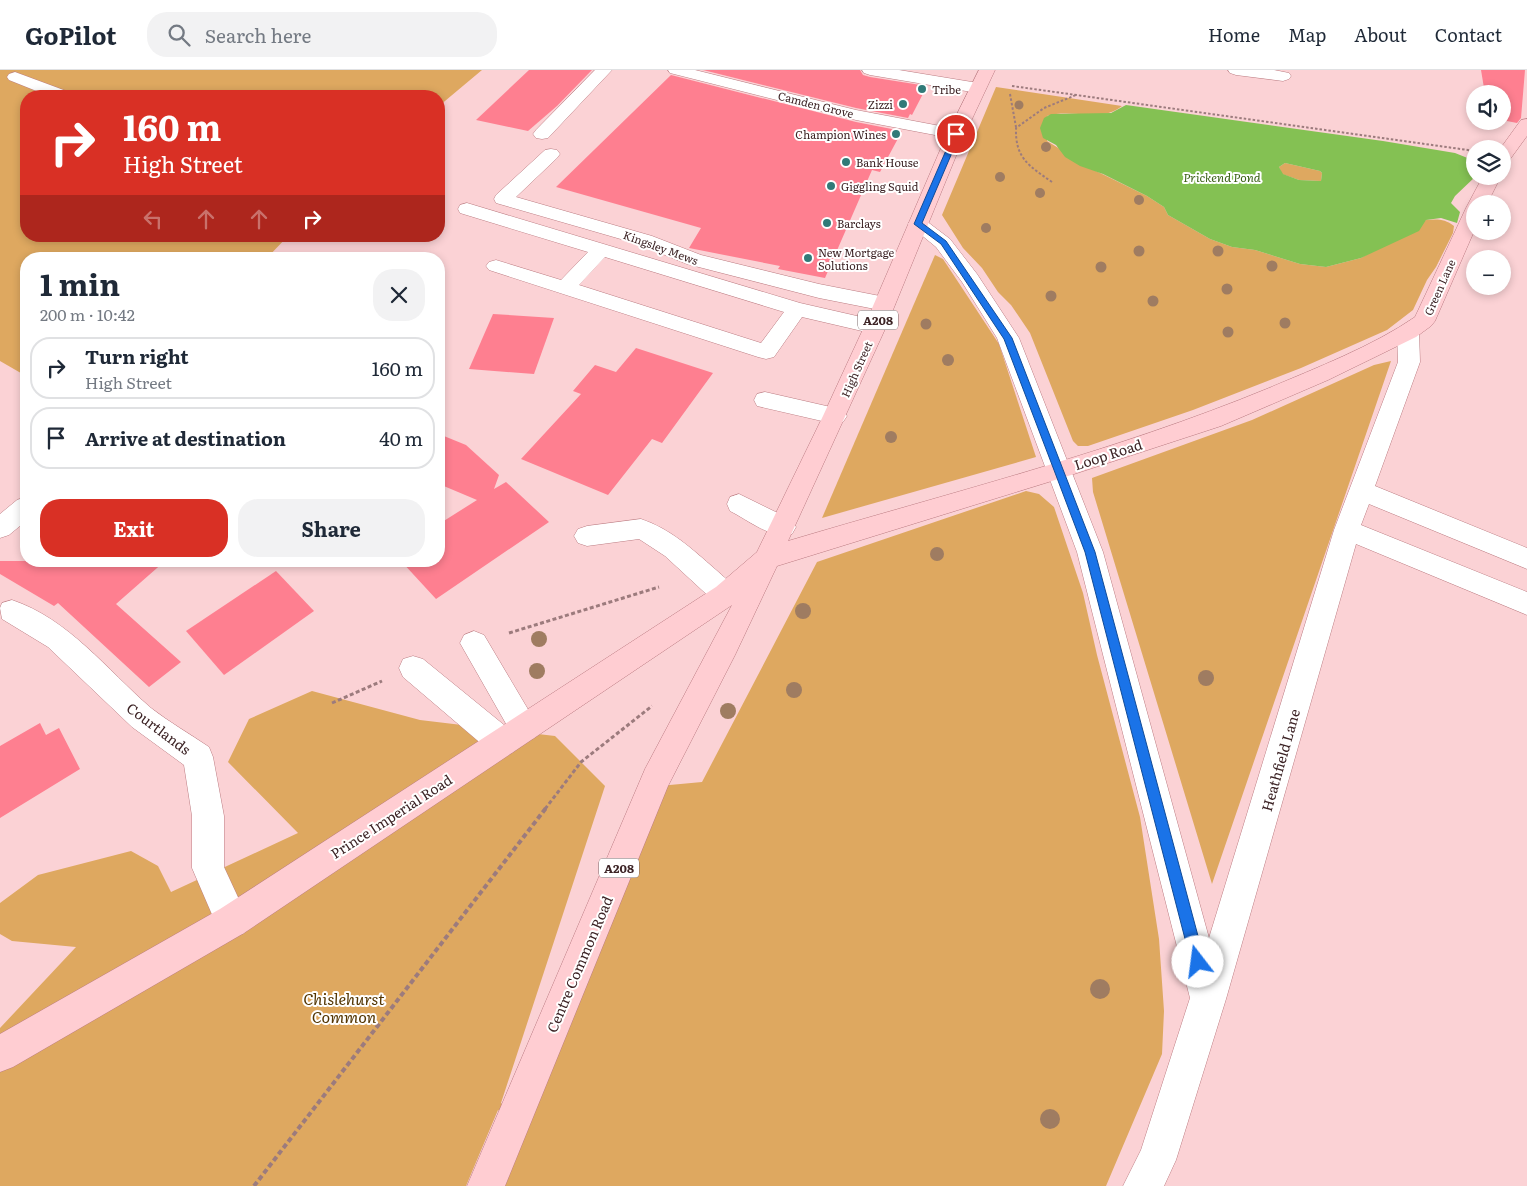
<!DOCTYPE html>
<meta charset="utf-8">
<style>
:root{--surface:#fff;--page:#f2f2f3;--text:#1f2937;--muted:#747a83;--line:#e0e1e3;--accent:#d93025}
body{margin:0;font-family:Literata,serif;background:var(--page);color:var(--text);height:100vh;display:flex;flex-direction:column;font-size:19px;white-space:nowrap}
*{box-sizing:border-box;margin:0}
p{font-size:16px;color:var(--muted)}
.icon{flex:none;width:28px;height:28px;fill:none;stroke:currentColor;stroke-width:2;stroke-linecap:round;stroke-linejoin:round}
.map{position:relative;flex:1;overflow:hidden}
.side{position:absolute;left:20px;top:182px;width:425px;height:315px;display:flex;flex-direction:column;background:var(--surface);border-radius:20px;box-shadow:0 2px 8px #0003}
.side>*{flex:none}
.guide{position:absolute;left:20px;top:20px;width:425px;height:152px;border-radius:20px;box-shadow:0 2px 8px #0003;background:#d93025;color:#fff;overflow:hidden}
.controls{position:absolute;left:1466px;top:15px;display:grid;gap:10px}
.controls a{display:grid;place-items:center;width:45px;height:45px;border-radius:50%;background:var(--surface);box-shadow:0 2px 8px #0003;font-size:25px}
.pin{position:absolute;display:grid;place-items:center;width:42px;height:42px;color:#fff;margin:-21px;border:2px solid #fff;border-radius:50%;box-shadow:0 1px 5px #0007}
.me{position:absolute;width:55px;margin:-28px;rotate:345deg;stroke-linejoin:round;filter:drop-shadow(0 0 4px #0008)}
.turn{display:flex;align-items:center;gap:18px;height:105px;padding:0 20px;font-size:22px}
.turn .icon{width:65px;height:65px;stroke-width:2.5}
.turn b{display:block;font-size:35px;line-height:42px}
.lanes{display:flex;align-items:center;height:48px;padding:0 20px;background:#0003;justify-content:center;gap:25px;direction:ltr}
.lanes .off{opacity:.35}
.round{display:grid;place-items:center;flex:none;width:52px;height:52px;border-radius:20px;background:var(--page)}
.summary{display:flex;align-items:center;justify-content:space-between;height:85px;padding:0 20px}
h1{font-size:30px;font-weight:700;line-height:38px}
.primary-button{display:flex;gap:10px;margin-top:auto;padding:10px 20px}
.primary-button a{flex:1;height:58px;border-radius:20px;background:var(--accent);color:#fff;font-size:20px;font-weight:700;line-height:58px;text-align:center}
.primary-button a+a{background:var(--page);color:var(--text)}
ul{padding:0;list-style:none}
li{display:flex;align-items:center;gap:15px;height:62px;margin:0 10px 8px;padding:0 10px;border:2px solid var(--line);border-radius:20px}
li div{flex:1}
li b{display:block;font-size:19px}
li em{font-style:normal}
header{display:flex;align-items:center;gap:30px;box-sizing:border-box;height:70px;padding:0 25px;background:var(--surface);border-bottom:1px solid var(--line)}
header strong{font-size:24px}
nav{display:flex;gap:28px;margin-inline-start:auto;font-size:18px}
.search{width:350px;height:45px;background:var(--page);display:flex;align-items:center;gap:12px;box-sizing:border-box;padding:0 18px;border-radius:20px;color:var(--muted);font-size:19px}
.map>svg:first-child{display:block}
</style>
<header>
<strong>GoPilot</strong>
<div class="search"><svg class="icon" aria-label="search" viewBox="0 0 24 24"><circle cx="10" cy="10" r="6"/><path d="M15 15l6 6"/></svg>Search here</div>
<nav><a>Home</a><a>Map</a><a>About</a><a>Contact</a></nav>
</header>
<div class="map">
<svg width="1527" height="1116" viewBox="0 0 1527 1116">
<rect width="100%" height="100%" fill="#fbd2d5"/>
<!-- green -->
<g fill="#dea860">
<path d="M0 0H482L439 36V26H26V166H288L266 189H26V306L0 291Z"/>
<path d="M996 17 1122 36C1102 53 1071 38 1047 46V71L1094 100 1147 126 1164 137 1168 145 1210 169 1232 177 1255 180 1300 194 1326 197 1361 188 1426 150C1438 149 1445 149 1454 156L1453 163 1436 197 1427 210 1413 240 1387 260 1301 298 1193 340 1088 376H1078L1073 371 1030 263 1011 235 998 222 982 198 963 178 942 145Z"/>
<path d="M1285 93 1320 101 1322 103 1321 111 1299 110 1282 104 1279 97Z"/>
<path d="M935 185 943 189 999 274 1036 387 822 448Z"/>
<path d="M1391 291 1212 814 1093 422 1092 408 1252 350 1374 295Z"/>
<path d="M1026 421 1039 424 1054 437 1083 523 1097 585 1140 747 1159 869 1164 941 1162 984 1106 1116H493L518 1056 498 1040 466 1116H0V958L76 877 12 871 0 864V833L38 805 131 781 158 796 171 822 298 763 228 692 249 649 312 621 420 650 555 666 605 716 501 1033 524 1052 659 716 702 712 817 492Z"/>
</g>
<!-- water -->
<path fill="#84c153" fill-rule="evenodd" d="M1126 35 1383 71 1455 83 1475 91 1476 106 1455 126 1451 133 1460 142 1457 153 1441 148 1426 150 1419 161 1361 188 1326 197 1300 194 1255 180 1232 177 1210 169 1168 145 1164 137 1147 126 1103 104 1080 96 1065 87 1056 75 1043 68 1040 58 1044 48 1051 44 1111 43ZM1285 93 1320 101 1322 103 1321 111 1299 110 1283 104 1279 97Z"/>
<!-- building -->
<g fill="#fe7f90">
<path d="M529 0H592L557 36 528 61 476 50Z"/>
<path d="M703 0H860L863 5 870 7 927 16 912 45 910 44 908 48 856 38Z"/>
<path d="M1481 0H1525L1521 48 1517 53 1502 50V24H1485Z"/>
<path d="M671 5 856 52 902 61 880 102 872 100 825 208 778 199 780 196 689 178 701 158 556 117Z"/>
<path d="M493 244 554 248 534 304 469 299Z"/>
<path d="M636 278 713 303 662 373 652 369 608 425 521 389 581 324 573 321 595 295 616 302Z"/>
<path d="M439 364 466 375 499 405 494 419 506 412 549 452 436 529 401 491H439V454L477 430 439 414Z"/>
<path d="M0 491H165L116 534 181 592 149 617 58 533 54 536 0 504Z"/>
<path d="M276 501 314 541 224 605 186 561Z"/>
<path d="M40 653 46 665 59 658 80 699 0 748V676Z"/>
</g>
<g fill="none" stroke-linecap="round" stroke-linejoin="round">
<!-- minor casing -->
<g stroke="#bc7d83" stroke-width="1">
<g id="minor">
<path d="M595 0H612L548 68 542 69 536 68 533 64 536 60Z"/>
<path d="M668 0H695L856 40 956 59 962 60 965 64 962 68 956 69 856 50 670 3Z"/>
<path d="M862 0H899L978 13 984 15 986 18 984 21 978 23 870 5 864 3Z"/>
<path d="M1228 0H1274L1289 3 1291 6 1289 9 1283 11 1236 5 1230 3Z"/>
<path d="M15 2 69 22 71 26H49L9 10 7 7 9 4Z"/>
<path d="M551 79 557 80 560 84 557 88 516 127 652 166 701 185 819 214 885 227 892 229 895 234 892 239 885 241 819 228 687 194 638 174 496 133 494 129 496 125 545 80Z"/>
<path d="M467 133 800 233 883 252 886 257 883 262 875 264 802 247 774 287 766 289 758 287 489 200 486 196 489 192 496 190 561 210 588 182 460 143 458 139 460 135ZM605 187 784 242 761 273 579 215Z"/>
<path d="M918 148 925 150 950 169 977 204 1019 268 1103 482 1209 868 1334 460 1398 292 1397 262 1400 257 1408 255 1416 257 1419 262 1420 292 1375 416 1527 478V499L1369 434 1361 455 1527 522V545L1356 474 1226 929 1176 1090 1164 1116H1123L1141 1080 1190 928 1077 482 997 268 962 212 936 177 908 154 911 150Z"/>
<path d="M765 322 835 338 843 340 847 346 843 352 835 354 757 336 754 330 757 324Z"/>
<path d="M739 424 792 450 796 457 792 464C772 470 748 450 730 441L727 434 730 427Z"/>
<path d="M26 427V451L9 465 0 468V444L17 430Z"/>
<path d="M641 449C671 459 692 479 715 499 724 507 733 514 738 525L734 533 725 536 716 533 665 486 639 469 587 476 578 473 574 466 578 459 587 456Z"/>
<path d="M12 530C69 549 107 600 151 638 169 652 190 664 209 677L213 687 224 746V797L249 851 244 863 232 868 220 863 192 798V746L184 695 132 657 48 577 2 549 0 538 2 533Z"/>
<path d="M474 561 484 565 539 658 534 668 524 671 515 668 517 672 513 682 502 686 491 682 403 607 399 598 403 589 413 586 423 589 509 659 460 573 464 565Z"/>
</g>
</g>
<!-- major casing -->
<g stroke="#bb7b82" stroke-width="1">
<g id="major">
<path d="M979 0H995L965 64 886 257 788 471C949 423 1114 382 1269 318 1316 298 1373 276 1415 247L1466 138 1483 106H1501L1487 134H1475V159L1435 251 1431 256 1416 267 1328 310 1221 356 1068 406 777 496 735 585 668 716 505 1116H467L645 699 732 535 244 863 13 997 0 1002V964L220 839 716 517 757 482 823 346 864 257 947 64Z"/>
<path d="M1527 49V66L1508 92 1502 93V79H1500L1521 50Z"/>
</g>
</g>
<!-- path-far2 -->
<g stroke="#9c7b7d" stroke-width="2" stroke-dasharray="2.5 2" stroke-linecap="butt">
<path d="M1012 16 1475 81"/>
<path d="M1010 24 1016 57"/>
<path d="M1052 112C1029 96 1015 88 1016 58L1044 38 1076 25"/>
</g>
<!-- path-far1 -->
<g stroke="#9c7b7d" stroke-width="3" stroke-dasharray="4 2.5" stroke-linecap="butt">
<path d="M509 563 659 517"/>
<path d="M332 633 382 611"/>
<path d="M545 739 581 692 652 636"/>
</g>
<!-- path -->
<path stroke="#9c7b7d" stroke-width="4" stroke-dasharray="5 3" stroke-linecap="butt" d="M254 1116 546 738"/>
<!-- minor -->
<use href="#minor" fill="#fff" fill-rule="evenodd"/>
<!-- major -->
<use href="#major" fill="#ffcdd2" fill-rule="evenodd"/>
</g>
<!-- trees -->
<g fill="#9f7c61">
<circle cx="1019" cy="35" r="4.5"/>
<circle cx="1046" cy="77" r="5"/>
<circle cx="1000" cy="107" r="5"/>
<circle cx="1040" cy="123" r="5"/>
<circle cx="1139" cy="130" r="5"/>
<circle cx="986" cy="158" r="5"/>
<circle cx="1139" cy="181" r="5.5"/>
<circle cx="1218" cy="181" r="5.5"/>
<circle cx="1272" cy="196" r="5.5"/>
<circle cx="1101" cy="197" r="5.5"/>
<circle cx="1227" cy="219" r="5.5"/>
<circle cx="1051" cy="226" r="5.5"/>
<circle cx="1153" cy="231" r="5.5"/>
<circle cx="1285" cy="253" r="5.5"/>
<circle cx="926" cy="254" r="5.5"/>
<circle cx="1228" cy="262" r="5.5"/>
<circle cx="948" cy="290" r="6"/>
<circle cx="891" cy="367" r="6"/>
<circle cx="937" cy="484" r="7"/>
<circle cx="803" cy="541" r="8"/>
<circle cx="539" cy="569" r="8"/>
<circle cx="537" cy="601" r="8"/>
<circle cx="1206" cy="608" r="8"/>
<circle cx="794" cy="620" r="8"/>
<circle cx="728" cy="641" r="8"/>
<circle cx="1100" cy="919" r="10"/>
<circle cx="1050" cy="1049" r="10"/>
</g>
<!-- route -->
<path fill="#1a73e8" stroke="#114b97" d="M954 62 960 64 922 153 946 171 1012 268 1095 482 1205 892 1203 897 1198 899 1193 897 1191 892 1085 482 1054 400 1004 269 941 174 914 154Z"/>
<!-- markers -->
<g fill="#317a78" stroke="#fff" stroke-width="2">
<circle cx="922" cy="19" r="5"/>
<circle cx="903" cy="34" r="5"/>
<circle cx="896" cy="64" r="5"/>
<circle cx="846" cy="92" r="5"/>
<circle cx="831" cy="116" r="5"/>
<circle cx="827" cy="153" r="5"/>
<circle cx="808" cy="188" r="5"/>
</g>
<g text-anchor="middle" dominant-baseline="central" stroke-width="4" stroke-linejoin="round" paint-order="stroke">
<!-- far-poi labels -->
<g font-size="11" fill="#3c2325" stroke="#fff" text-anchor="start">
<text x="932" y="19">Tribe</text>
<text x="893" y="34" text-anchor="end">Zizzi</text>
<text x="886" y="64" text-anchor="end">Champion Wines</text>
<text x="856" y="92">Bank House</text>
<text x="841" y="116">Giggling Squid</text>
<text x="837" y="153">Barclays</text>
<text x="818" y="182">New Mortgage<tspan x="818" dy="13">Solutions</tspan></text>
</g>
<!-- far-street labels -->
<g font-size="11" fill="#3c2325" stroke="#fff">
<text transform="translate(816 34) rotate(14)">Camden Grove</text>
<text transform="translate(661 177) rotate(20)">Kingsley Mews</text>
<text transform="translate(1439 217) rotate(-66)">Green Lane</text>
<text transform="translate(856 299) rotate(-66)">High Street</text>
</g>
<!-- far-water labels -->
<g font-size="12" font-style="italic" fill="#3b6217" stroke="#fff">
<text x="1222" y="107">Prickend Pond</text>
</g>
<!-- shield labels -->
<g fill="#fff" stroke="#766566" stroke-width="1">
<rect x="858" y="240.5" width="40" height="19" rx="4"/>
<rect x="599" y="788.5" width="40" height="19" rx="4"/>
</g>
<g font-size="12" font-weight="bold" fill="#3c2325">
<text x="878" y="250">A208</text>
<text x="619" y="798">A208</text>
</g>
<!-- street labels -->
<g font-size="14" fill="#3c2325" stroke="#fff">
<text transform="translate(1108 384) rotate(-18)">Loop Road</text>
<text transform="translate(159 658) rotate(37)">Courtlands</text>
<text transform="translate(1280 690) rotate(-74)">Heathfield Lane</text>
<text transform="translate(391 746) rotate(-33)">Prince Imperial Road</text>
<text transform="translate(579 894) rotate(-67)">Centre Common Road</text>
</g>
<!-- near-park labels -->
<g font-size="16" font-style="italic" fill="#533502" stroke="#fff">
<text x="344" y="928">Chislehurst<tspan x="344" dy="18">Common</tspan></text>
</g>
</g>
</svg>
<div class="controls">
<a><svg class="icon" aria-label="sound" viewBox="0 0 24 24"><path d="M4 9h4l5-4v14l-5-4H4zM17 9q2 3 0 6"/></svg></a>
<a><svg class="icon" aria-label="layers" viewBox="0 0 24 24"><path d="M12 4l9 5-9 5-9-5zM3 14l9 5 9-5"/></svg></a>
<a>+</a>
<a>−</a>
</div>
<div class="pin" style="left:956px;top:64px;background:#d93025"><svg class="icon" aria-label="arrive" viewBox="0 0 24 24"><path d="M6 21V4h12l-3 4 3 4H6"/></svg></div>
<svg class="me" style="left:1198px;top:892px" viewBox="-20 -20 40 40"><circle r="19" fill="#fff"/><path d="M0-13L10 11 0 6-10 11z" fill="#1a73e8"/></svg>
<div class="guide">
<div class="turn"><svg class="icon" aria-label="right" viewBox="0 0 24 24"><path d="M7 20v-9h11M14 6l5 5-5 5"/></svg><div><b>160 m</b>High Street</div></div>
<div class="lanes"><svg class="icon off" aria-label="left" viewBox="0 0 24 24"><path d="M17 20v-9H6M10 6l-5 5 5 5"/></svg><svg class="icon off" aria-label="ahead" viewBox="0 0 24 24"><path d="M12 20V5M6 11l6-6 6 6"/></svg><svg class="icon off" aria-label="ahead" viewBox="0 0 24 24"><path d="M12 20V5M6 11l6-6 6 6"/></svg><svg class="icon" aria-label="right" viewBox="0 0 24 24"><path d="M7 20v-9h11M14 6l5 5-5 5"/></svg></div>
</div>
<section class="side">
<div class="summary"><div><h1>1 min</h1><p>200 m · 10:42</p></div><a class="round"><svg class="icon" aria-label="close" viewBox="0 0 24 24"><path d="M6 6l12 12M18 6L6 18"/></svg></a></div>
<ul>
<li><svg class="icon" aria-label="right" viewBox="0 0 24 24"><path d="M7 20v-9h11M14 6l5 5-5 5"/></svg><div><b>Turn right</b><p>High Street</p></div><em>160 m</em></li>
<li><svg class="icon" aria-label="arrive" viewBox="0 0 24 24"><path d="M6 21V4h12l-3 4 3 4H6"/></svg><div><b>Arrive at destination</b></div><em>40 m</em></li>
</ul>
<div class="primary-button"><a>Exit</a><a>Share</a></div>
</section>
</div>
